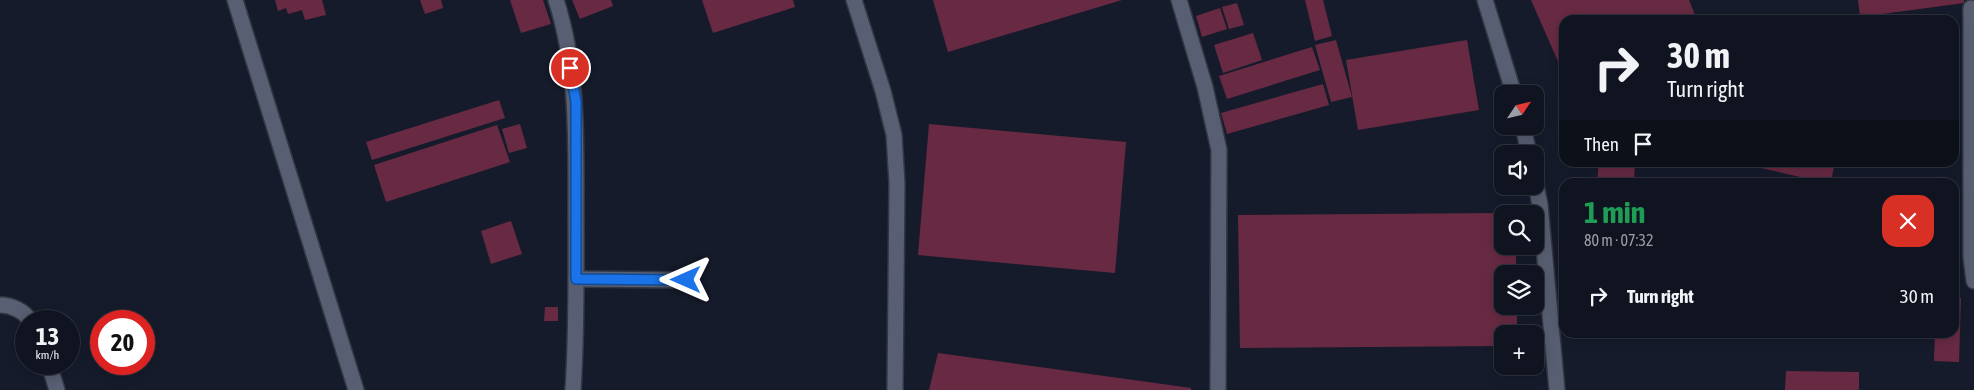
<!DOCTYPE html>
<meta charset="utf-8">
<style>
:root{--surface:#101420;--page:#1e212d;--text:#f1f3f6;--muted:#9c9ea5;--line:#30333e}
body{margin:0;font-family:"Asap Condensed",sans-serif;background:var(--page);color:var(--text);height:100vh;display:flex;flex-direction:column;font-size:19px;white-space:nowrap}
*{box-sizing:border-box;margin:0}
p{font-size:16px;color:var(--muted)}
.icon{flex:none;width:28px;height:28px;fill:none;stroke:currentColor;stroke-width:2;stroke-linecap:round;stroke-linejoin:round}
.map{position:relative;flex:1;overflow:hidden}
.drawer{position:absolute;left:1559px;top:178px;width:400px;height:160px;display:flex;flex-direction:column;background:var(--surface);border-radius:15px;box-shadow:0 2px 12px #0003,0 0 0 1px var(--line)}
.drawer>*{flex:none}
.banner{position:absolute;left:1559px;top:15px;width:400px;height:152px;border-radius:15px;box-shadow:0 2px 12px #0003,0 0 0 1px var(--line);background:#101420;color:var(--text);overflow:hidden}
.needle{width:32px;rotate:55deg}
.controls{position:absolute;left:1494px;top:85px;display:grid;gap:10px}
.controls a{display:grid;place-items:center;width:50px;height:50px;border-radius:10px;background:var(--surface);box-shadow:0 2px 12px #0003,0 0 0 1px var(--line);font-size:25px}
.speed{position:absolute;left:15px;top:310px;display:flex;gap:10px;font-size:25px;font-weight:700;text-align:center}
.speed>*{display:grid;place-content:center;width:65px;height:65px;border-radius:50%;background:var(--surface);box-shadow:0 2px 12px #0003,0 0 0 1px var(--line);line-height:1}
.speed small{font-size:12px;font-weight:400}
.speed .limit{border:8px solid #d22;background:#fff;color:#111}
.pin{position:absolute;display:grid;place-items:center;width:42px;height:42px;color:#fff;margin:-21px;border:2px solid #fff;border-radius:50%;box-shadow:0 1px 5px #0007}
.me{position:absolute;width:55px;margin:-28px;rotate:270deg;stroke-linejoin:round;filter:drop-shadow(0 0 4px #0008)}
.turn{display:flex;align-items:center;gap:18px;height:105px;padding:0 25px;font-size:22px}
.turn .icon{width:65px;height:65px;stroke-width:2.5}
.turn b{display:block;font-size:35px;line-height:42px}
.then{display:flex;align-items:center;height:48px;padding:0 25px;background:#0003;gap:10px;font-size:19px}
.round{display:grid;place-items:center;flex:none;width:52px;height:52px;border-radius:15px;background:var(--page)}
.headline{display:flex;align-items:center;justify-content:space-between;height:85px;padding:0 25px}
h1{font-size:30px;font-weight:700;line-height:38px;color:#1e9e55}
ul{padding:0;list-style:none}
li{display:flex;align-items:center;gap:15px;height:65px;padding:0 25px}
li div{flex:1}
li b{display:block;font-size:19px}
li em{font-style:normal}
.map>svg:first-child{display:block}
</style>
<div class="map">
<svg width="1974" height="390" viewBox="0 0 1974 390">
<rect width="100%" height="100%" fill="#161b2b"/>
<!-- building -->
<g fill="#682a43">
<path d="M275 0H322L326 15 305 20 302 10 288 14 286 8 278 11Z"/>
<path d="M420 0H441L443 8 425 14Z"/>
<path d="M510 0H543L551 24 521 33Z"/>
<path d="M572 0H611L613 6 580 19Z"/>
<path d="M702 0H793L795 7 713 33Z"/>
<path d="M933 0H1122L948 52Z"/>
<path d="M1305 0H1323L1332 36 1315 41Z"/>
<path d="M1531 0H1689L1697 20H1564V75Z"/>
<path d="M1858 0H1964V3L1860 17Z"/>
<path d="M1237 3 1244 25 1229 29 1222 7Z"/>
<path d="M1220 8 1227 29 1202 37 1196 16Z"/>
<path d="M1253 33 1262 60 1223 73 1214 45Z"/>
<path d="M1336 40 1352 97 1331 102 1315 45Z"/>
<path d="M1467 40 1479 110 1358 130 1346 60Z"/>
<path d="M1312 47 1320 70 1227 99 1219 76Z"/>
<path d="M1323 84 1329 105 1227 134 1221 113Z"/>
<path d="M499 100 505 118 372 160 366 142Z"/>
<path d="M520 124 527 148 509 153 502 129Z"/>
<path d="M929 124 1126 142 1115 273 918 255Z"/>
<path d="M497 125 510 162 386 202 374 165Z"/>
<path d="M1599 162H1635L1634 182H1597Z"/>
<path d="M1734 162H1835L1831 182H1823Z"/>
<path d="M1502 213V246H1516V274H1502V306H1517V334H1502V346L1240 348 1238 215Z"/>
<path d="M511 221 522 254 491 264 481 231Z"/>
<path d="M1954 298H1961L1959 362 1934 361 1935 332H1954Z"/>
<path d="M545 307H558V321H544Z"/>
<path d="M938 353 1191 388V390H929Z"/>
<path d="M1786 371 1859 372V390H1785Z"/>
</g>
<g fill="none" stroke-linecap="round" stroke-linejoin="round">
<!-- minor casing -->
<g stroke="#333643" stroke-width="18">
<g id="minor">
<path d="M235 0 356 390"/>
<path d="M556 0C578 68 576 140 576 211 576 271 577 330 573 390"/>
<path d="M854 0 883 91 894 135 897 184 895 390"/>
<path d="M1179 0 1205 87 1219 150 1218 390"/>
<path d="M1485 0 1514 94"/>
<path d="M1971 8V257L1974 281"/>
<path d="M1523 126 1529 154"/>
<path d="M1535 180 1540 205 1557 390"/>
<path d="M576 279 686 280"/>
<path d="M0 305C11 305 25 311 30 321"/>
<path d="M49 364 57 390"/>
</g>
</g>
<!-- minor -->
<use href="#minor" stroke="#585f72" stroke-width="15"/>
</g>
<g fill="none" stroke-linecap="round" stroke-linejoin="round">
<!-- route casing -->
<g stroke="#114b97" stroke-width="12">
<path id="route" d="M570 68 576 102V279L686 280"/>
</g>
<!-- route -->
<use href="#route" stroke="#1a73e8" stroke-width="9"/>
</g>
</svg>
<div class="controls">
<a><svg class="needle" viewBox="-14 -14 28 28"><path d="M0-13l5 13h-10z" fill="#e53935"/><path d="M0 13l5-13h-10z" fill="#9c9ea5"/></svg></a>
<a><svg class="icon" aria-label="sound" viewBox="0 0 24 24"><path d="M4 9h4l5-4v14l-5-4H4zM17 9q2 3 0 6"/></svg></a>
<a><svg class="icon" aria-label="search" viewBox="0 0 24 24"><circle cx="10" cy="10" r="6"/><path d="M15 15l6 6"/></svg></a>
<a><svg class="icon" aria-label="layers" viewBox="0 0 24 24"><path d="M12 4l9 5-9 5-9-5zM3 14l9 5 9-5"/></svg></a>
<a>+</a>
</div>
<div class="speed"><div>13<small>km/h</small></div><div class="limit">20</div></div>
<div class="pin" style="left:570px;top:68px;background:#d93025"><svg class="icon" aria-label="arrive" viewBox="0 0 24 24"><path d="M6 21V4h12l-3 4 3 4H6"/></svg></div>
<svg class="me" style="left:686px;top:280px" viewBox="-20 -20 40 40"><path d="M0-17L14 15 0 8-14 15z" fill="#1a73e8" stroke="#fff" stroke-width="4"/></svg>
<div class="banner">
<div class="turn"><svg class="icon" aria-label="right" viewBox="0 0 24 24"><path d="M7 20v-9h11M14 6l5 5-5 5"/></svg><div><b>30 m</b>Turn right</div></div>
<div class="then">Then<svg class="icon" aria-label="arrive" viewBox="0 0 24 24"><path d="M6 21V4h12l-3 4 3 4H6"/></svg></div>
</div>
<section class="drawer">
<div class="headline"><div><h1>1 min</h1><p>80 m · 07:32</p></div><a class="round" style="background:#d93025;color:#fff"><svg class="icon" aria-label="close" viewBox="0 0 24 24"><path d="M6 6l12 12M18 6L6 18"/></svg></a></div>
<ul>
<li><svg class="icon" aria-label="right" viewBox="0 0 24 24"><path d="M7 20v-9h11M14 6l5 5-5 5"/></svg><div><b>Turn right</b></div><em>30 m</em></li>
</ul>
</section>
</div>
